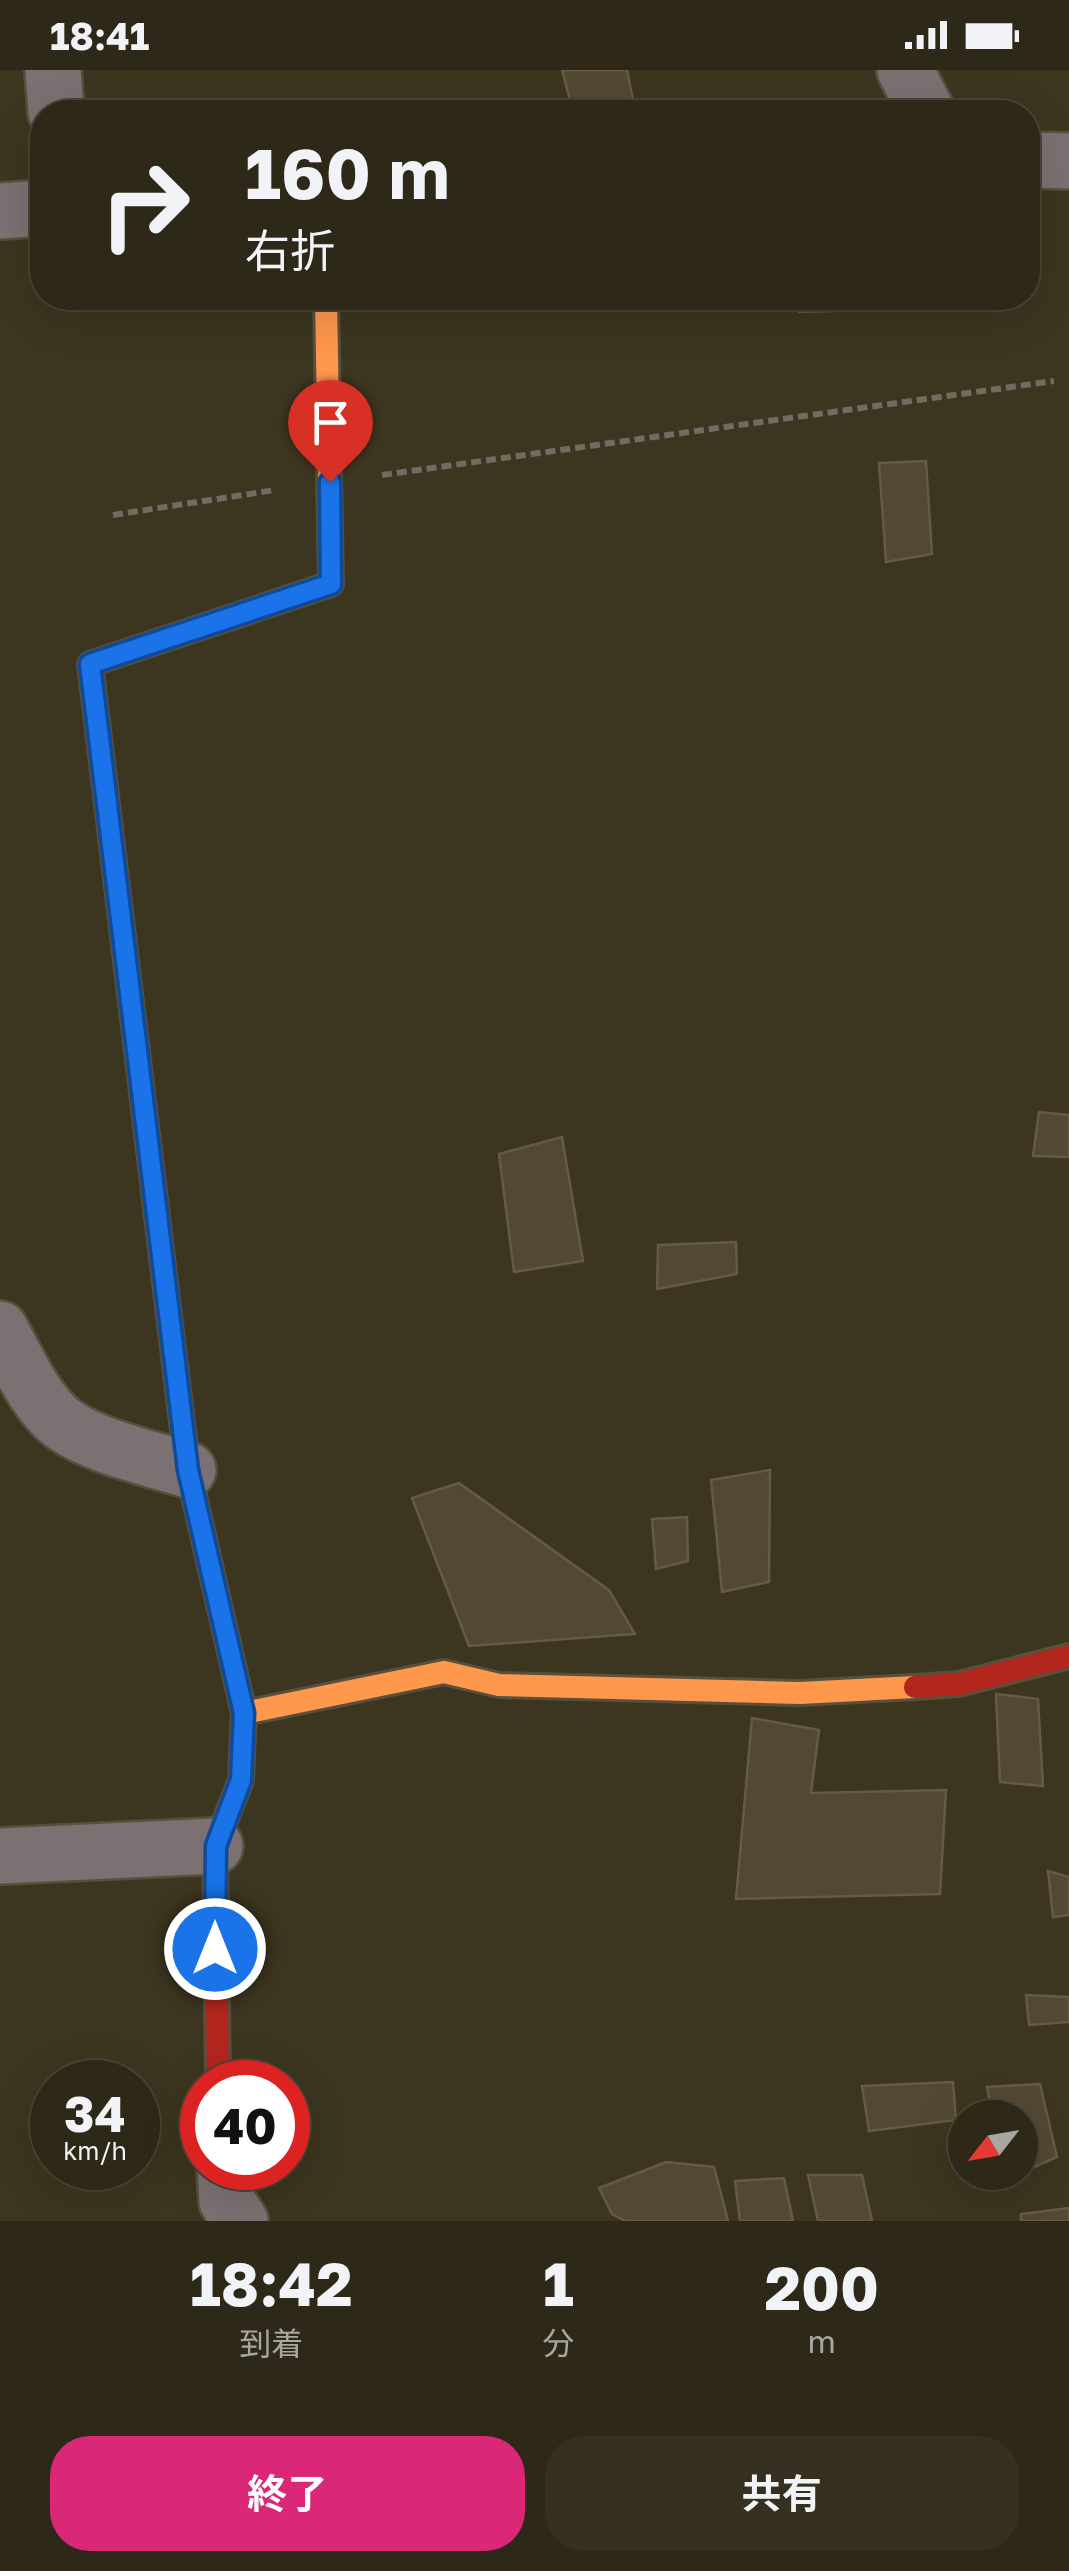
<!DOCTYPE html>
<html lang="ja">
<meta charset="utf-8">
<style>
:root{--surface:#2d2817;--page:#353020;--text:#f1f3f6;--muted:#a7a6a1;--line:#484436;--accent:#db2777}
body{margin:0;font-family:"Golos Text","Noto Sans JP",sans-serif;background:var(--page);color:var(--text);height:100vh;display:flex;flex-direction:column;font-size:38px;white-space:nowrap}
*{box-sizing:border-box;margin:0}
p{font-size:32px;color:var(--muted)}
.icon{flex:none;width:55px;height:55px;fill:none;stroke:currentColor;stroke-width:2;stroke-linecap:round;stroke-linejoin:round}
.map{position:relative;height:2151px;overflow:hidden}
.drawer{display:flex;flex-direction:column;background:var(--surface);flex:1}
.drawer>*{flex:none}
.guide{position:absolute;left:30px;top:30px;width:1010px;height:210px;border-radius:40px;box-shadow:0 10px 40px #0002,0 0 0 2px var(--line);background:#2d2817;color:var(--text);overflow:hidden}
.needle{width:65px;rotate:239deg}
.fabs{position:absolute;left:948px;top:2030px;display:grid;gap:20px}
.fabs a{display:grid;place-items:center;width:90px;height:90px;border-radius:50%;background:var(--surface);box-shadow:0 10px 40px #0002,0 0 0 2px var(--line);font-size:50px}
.speed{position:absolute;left:30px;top:1990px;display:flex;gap:20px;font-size:50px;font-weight:700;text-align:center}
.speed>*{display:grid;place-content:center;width:130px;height:130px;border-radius:50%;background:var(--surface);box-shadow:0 10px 40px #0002,0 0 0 2px var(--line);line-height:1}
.speed small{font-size:25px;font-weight:400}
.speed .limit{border:15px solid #d22;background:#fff;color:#111}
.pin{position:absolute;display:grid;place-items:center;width:85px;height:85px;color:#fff;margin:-102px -42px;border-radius:50% 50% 50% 0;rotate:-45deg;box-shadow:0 0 10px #0007}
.pin .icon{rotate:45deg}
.me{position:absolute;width:110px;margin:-55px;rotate:0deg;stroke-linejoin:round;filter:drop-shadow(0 0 8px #0008)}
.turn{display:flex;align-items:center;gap:35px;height:210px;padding:0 50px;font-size:45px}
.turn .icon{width:130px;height:130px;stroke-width:2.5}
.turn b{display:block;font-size:70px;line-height:85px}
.eta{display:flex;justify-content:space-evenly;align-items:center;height:170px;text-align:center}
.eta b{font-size:60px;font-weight:700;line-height:70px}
.button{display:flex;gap:20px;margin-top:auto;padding:20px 50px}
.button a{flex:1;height:115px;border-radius:40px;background:var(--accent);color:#fff;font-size:40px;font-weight:700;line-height:115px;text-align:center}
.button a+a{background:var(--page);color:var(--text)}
.status{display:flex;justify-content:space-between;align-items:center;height:70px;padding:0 50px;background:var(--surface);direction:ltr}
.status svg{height:28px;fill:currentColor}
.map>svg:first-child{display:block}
</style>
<div class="status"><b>18:41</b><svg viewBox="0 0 49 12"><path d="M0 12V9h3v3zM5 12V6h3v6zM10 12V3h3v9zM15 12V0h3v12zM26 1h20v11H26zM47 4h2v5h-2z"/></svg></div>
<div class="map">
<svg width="1069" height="2151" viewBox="0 0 1069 2151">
<rect width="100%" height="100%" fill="#3c351f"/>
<!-- building -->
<g fill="#534833" stroke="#675a43" stroke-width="2.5">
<path d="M562 0H627L633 30 573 42Z"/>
<path d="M798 228H862L863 240 799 242Z"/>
<path d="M926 391 932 484 886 492 879 393Z"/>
<path d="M1039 1042 1069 1045V1087L1033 1086Z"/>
<path d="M562 1067 583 1191 514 1202 499 1084Z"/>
<path d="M736 1172 737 1204 657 1219 658 1175Z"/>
<path d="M770 1400 769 1512 722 1522 711 1410Z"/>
<path d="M459 1413 609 1520 635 1564 469 1576 412 1428Z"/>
<path d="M687 1447 688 1491 656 1499 652 1449Z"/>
<path d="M996 1624 1038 1629 1043 1716 1000 1712Z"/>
<path d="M752 1648 819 1660 811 1723 946 1720 940 1824 736 1829Z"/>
<path d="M1048 1801 1069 1807V1845L1053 1847Z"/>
<path d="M1026 1925 1069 1927V1952L1029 1955Z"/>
<path d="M953 2012 956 2050 869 2061 862 2016Z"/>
<path d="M1040 2014 1057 2087 1005 2110 1004 2102H1020V2048H993L987 2017Z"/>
<path d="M666 2092 714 2097 728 2151H626L612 2144 599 2118Z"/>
<path d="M808 2105H862L872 2151H818Z"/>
<path d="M784 2108 793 2151H740L735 2111Z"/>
<path d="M1069 2138V2151H1021V2144Z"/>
</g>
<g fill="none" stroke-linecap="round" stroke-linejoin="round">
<!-- street casing -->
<g stroke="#57503c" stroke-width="60">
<g id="street">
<path d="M53 0 56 42"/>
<path d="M905 0 927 42"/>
<path d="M1028 90 1069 91"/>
<path d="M0 141 42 138"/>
<path d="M0 1259C16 1288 37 1336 65 1355 94 1376 153 1389 188 1400"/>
<path d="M0 1786 215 1776"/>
<path d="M225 2098 227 2131 240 2151"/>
</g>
</g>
<!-- fast casing -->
<g stroke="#57503c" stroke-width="28">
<path id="fast" d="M129 581 90 594 179 1328"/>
</g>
<!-- slow casing -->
<g stroke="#57503c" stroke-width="28">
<g id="slow">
<path d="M129 581 331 514 326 228"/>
<path d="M244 1643 444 1602 499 1615 800 1623 915 1617"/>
</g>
</g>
<!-- jam casing -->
<g stroke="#57503c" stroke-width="28">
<g id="jam">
<path d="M179 1328 188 1400 244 1643 241 1710 215 1776 218 2012"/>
<path d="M915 1617 959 1614 1069 1586"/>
</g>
</g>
<!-- path -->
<g stroke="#736b62" stroke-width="6" stroke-dasharray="10 5" stroke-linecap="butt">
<path d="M382 405 1054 311"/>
<path d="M113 445 275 420"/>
</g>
<!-- street -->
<use href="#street" stroke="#7b7172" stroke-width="55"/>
<!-- fast -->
<use href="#fast" stroke="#63d668" stroke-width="22"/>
<!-- slow -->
<use href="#slow" stroke="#ff974d" stroke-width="22"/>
<!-- jam -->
<use href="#jam" stroke="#b3261e" stroke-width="22"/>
</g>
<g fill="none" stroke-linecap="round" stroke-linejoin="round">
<!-- route casing -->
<g stroke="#114b97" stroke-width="25">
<path id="route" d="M215 1879 216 1776 241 1710 244 1643 188 1400 90 594 331 514 330 412"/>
</g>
<!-- route -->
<use href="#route" stroke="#1a73e8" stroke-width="18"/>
</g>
</svg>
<div class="fabs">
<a><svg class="needle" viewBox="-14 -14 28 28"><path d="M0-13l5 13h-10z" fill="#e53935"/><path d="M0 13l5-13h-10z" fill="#a7a6a1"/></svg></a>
</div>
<div class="speed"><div>34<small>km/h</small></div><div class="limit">40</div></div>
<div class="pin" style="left:330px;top:412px;background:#d93025"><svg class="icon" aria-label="arrive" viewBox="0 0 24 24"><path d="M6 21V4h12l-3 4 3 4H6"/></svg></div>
<svg class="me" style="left:215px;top:1879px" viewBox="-20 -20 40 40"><circle r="17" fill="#1a73e8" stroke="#fff" stroke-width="3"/><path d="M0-11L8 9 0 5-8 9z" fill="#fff"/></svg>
<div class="guide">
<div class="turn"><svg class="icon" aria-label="right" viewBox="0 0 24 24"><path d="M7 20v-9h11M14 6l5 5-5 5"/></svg><div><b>160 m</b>右折</div></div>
</div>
</div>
<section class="drawer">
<div class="eta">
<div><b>18:42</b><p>到着</p></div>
<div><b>1</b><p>分</p></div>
<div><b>200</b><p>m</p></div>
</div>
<div class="button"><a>終了</a><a>共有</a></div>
</section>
